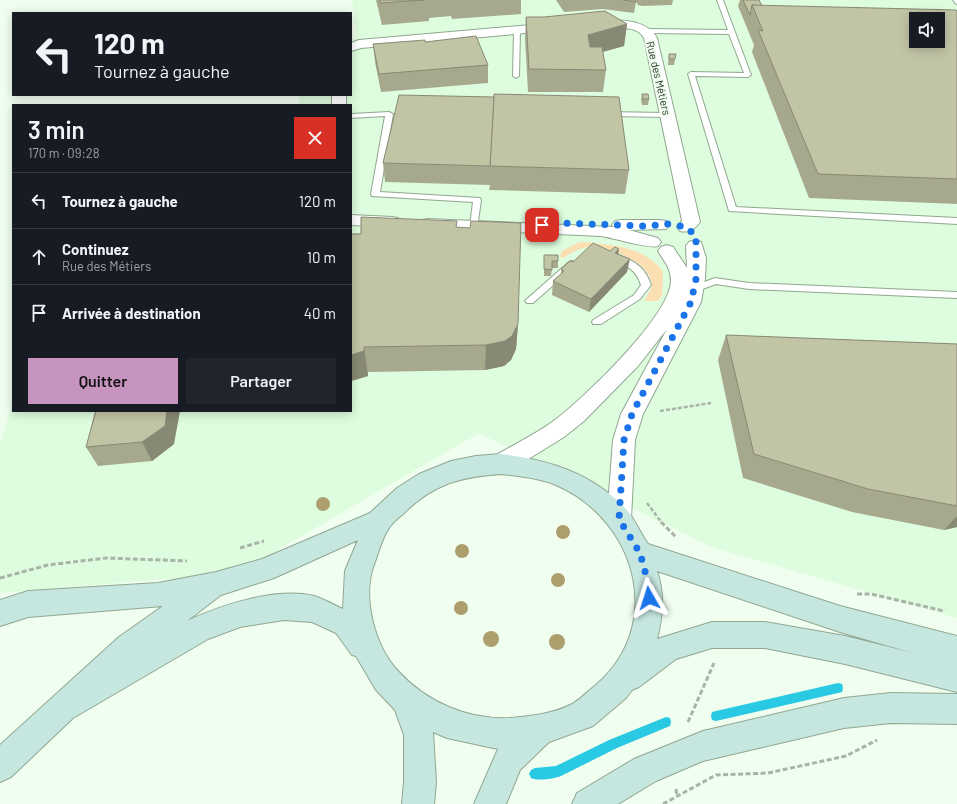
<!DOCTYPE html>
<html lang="fr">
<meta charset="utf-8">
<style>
:root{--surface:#171b24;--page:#20242c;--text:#f1f3f6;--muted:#9ea1a6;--line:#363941;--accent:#c794c0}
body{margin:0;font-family:Barlow,sans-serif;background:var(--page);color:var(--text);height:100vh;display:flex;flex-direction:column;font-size:15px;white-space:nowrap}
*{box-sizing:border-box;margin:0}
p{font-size:13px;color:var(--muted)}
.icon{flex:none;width:22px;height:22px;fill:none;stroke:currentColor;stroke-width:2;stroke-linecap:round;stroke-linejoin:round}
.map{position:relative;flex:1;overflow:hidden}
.panel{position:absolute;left:12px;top:104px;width:340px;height:308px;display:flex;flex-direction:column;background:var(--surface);border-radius:0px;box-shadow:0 2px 10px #0003}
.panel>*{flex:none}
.top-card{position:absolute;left:12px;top:12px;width:340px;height:84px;border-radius:0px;box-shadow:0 2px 10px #0003;background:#171b24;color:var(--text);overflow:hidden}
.controls{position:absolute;left:909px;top:12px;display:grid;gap:8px}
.controls a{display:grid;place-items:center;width:36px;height:36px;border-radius:0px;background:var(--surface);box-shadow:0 2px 10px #0003;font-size:20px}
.pin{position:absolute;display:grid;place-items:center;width:34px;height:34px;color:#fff;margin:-17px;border-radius:8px;box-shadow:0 2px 6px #0006}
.me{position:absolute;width:44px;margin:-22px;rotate:354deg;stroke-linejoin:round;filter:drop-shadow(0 0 3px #0008)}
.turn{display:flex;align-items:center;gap:14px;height:84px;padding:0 16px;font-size:18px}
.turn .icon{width:52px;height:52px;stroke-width:2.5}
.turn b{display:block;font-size:28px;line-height:34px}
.round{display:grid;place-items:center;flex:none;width:42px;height:42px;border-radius:0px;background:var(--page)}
.overview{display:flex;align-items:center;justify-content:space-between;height:68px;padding:0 16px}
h1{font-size:24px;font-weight:600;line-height:30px}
.button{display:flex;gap:8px;margin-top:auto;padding:8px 16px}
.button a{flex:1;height:46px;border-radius:0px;background:var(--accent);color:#111;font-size:16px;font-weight:600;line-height:46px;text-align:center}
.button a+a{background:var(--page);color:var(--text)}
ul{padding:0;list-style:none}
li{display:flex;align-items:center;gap:12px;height:56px;padding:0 16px;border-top:1px solid var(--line)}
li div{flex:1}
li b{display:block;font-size:15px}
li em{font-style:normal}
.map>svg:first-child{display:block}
</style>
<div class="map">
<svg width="957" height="804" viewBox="0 0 957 804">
<rect width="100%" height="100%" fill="#f0feef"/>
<!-- built -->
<path fill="#defcde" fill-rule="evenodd" d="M352 0H957V618L714 548 479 433 238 573 0 593V445L13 400V411H351V105H299L300 95H351V39L357 38ZM916 19H938V41H916Z"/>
<!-- green -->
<path fill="#fbdeb2" d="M580 242C609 244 645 246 663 272L662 295 658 301H645C647 294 653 289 651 281 647 261 607 246 589 247 579 248 571 253 563 258L560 257 562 251Z"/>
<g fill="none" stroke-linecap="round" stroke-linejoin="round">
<!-- stream -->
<g fill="#29c9e4" fill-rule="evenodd">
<path d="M838 683 842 684 843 688 842 692 838 693 716 721 712 720 711 716 712 712 716 711Z"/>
<path d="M666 717 670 718 671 722 670 726 617 748 561 776C553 779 539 781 531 778L529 774 531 770 535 768 556 766 609 740Z"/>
</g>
<!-- lane casing -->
<g stroke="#90a790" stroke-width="2">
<g id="lane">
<path d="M717 0H723L751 75 748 77 695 76 736 207 957 218V224L729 211 688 74 691 72 744 73 729 34 646 33 643 31 646 29 728 30Z"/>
<path d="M953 0H957V4L955 3Z"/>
<path d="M517 29 520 31 519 76 516 78 513 76 514 31Z"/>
<path d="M389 112 393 114 380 192 480 198 481 200 477 228 474 229 470 226 473 202 372 196 371 194 385 116 351 118V114Z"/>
<path d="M604 112 668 113 672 115 668 117 607 116 603 114Z"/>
<path d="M616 255C634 260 645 267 651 285L640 299 601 324H593L592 322 593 320 634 295 641 285C636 269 627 266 613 260L611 258Z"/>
<path d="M572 261 575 262V266L533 303H527L525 301 527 299 569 262Z"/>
<path d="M715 278 749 283 957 292V298L749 289 716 284 694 292 689 289 691 287Z"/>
</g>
</g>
<!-- street casing -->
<g stroke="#90a790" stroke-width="2">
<g id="street">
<path d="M608 20C625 20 648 21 657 38L700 222C694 230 689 233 680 231L677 227 682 221 680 211 644 38C634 19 598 35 591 24L597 20Z"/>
<path d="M554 23 558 24 560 27 558 30 361 48 351 51V43L359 40Z"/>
<rect x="332" y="95" width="14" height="10"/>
<path d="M351 215 392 217 398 218 401 222 398 226 392 227 351 225Z"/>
<path d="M428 219 614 227 612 225 615 221 621 220H660L666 221 669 225 666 229 629 230 658 238 661 242 658 246C648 249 615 238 601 236L422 228 419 224 422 220Z"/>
<path d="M695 240 701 242 706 258 705 279 701 302 643 414 635 440 631 519 628 527 619 530 610 527 607 519 613 440 621 414 667 329 638 366 584 421 564 437 509 471 501 474 493 471 489 464 493 457C513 445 536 434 555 420 584 398 670 316 671 281 671 268 664 261 658 251L661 247 667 245 673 247 687 268 686 246 689 242Z"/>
</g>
</g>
<!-- secondary casing -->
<g stroke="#90a790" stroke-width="2">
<g id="secondary">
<path d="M501 454C550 460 592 473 627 510 635 520 641 534 648 544L840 606 957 636V692L845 664 765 648H712L676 659 639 687 632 690 626 698 593 726 549 742 520 770 506 804H474L498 749 447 738 433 732 436 782 434 804H402L404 782V735L395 710 376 690 356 656 352 655 336 633 312 622 284 620 240 627 208 639 73 718 11 777 0 782V745L119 637 163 606 28 617 0 626V600L28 591 158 583 216 572 262 559 370 513 397 488 419 474 451 461 476 456ZM501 474C520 476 538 478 556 485 639 521 667 630 591 689 585 694 579 700 572 704 553 714 531 716 510 718 468 720 426 702 398 671 374 645 361 595 375 562 379 551 382 538 389 528 392 523 398 518 403 514 433 484 460 477 501 474ZM358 540 345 571 343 609C334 605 324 599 314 596 276 587 221 605 187 621L221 595 274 578ZM657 571 840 632 913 653 845 636 765 622H712L657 639C663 616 665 594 657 571Z"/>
<path d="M891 693 957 694V724L891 723 844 728 703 761 656 781 618 804H572L577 793 634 759 703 731 844 698Z"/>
</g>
</g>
<!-- path-far1 -->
<g stroke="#a8b4a7" stroke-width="2.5" stroke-dasharray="4 2" stroke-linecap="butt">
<path d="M660 411 711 403"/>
<path d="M647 503 662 523"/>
</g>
<!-- path -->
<g stroke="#a8b4a7" stroke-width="3" stroke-dasharray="5 2.5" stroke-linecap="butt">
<path d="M661 522 676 537"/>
<path d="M240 548 264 541"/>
<path d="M0 578 48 565 106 558 187 561"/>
<path d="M857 594H871L944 611"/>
<path d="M688 722 714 663"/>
<path d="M676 789 677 796"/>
<path d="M663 804 716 775 768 773 846 756 877 740"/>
</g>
<!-- lane -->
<use href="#lane" fill="#fff" fill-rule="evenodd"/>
<!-- street -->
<use href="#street" fill="#fff" fill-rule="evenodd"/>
<!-- secondary -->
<use href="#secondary" fill="#c6e6e0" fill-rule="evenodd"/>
</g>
<!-- trees -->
<g fill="#ac9e6d">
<circle cx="323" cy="504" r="7"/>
<circle cx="563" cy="532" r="7"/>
<circle cx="462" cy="551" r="7"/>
<circle cx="558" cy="580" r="7"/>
<circle cx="461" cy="608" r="7"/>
<circle cx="491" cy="639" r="8"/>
<circle cx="557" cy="642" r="8"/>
</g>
<!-- wall -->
<g fill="#a7a98f">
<path d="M376 0H521V14L452 19 451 16 429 18V21L382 25Z"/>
<path d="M556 0H635L636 2 634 13 603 9 564 12Z"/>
<path d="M635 0H673L672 5 642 6 638 5Z"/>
<path d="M740 0H759L762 6 957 11V204L809 198 752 52 754 45 738 6Z"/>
<path d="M526 17 627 24 624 46 603 52 606 70 603 92H528L525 39Z"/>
<path d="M425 42 488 65V83L381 92 375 62 373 44Z"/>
<path d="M669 54 675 59 674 65H668Z"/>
<path d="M642 94 649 99 648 105H642L641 100Z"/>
<path d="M383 163 629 170 625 194 489 190 490 185 385 182Z"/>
<path d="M457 227 518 324 516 349 511 360 504 366 485 370 368 372V376L351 381V234Z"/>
<path d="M619 254 627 272 589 312 552 295 553 281 561 274V269L573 262Z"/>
<path d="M544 255 558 261V268H552L551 276H544Z"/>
<path d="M726 335 957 344V527L944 530 852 512 743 478 718 360Z"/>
<path d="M95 411 174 444 152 461 98 466 86 447Z"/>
</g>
<!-- shaded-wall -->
<g fill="#888974">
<path d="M627 24 624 46 587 56 588 35Z"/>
<path d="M619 249 617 262 615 253Z"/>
<path d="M630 259 627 272 589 312 591 299Z"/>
<path d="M518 324 516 349 511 360 504 366 485 370 486 345Z"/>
<path d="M364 347 368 376 351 381V355Z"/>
<path d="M167 411H180L174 444 152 461 142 442Z"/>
<path d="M957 516V527L944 530Z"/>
</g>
<!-- building -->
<g fill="#c2c4a6" stroke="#888974" fill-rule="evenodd">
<path d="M380 0H424L380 3Z"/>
<path d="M623 0H635L636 2Z"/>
<path d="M743 0H759L762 6 752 5 750 15Z"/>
<path d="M752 5 956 10 957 11V179L818 174 758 30 763 31ZM916 19H938V41H916Z"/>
<path d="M605 11 627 24 588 35 590 47H602L606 70 529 69 526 17H544Z"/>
<path d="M476 36 488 65 379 74 373 44 425 40V42Z"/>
<path d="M669 54H676L675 59H669Z"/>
<path d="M494 94 619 97 629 170 490 166Z"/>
<path d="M642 94H648L649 99H643Z"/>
<path d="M399 95 494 97 490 166 383 163Z"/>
<path d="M361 217 457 221 456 227 470 228 471 221 521 223 518 324 512 336 505 341 486 345 364 347V351L351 355V234H361Z"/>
<path d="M593 243 610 251 615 247 619 249 615 253 630 259 591 299 553 281 564 271 561 269 570 261 573 262Z"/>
<path d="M544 255H558V261H552V270L544 269Z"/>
<path d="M726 335 957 344V506L868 489 754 454Z"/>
<path d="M96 411H167L165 426 142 442 86 447Z"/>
</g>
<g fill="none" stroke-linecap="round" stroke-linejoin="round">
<!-- route -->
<path stroke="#1a73e8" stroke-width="7" stroke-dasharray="0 12.6" d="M542 225 557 223 646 226 667 224 686 227 696 236V279L691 302 632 414 624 440 619 519 640 553 649 586V598"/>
</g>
<g text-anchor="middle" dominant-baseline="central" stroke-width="4" stroke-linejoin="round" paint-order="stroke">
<!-- far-street labels -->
<g font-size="11" fill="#2b342b" stroke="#f0feef">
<text transform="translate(659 78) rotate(77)">Rue des Métiers</text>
</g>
</g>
</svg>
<div class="controls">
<a><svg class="icon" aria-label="sound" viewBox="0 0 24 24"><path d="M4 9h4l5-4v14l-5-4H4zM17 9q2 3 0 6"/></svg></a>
</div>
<div class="pin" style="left:542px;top:225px;background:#d93025"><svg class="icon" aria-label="arrive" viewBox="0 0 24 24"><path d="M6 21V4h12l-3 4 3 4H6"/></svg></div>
<svg class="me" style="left:649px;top:598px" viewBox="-20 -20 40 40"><path d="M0-17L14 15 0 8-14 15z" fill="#1a73e8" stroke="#fff" stroke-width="4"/></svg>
<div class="top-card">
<div class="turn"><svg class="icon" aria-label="left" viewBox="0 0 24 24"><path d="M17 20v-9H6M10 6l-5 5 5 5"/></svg><div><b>120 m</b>Tournez à gauche</div></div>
</div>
<section class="panel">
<div class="overview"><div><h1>3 min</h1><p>170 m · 09:28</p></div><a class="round" style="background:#d93025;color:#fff"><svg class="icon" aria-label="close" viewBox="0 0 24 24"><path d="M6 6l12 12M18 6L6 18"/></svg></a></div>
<ul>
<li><svg class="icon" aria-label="left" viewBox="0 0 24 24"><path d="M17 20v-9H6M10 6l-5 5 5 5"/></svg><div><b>Tournez à gauche</b></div><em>120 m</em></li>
<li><svg class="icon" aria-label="ahead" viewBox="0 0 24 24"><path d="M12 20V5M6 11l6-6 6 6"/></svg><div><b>Continuez</b><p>Rue des Métiers</p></div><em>10 m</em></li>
<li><svg class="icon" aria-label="arrive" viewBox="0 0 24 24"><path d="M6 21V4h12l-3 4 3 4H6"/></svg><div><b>Arrivée à destination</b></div><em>40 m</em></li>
</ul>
<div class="button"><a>Quitter</a><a>Partager</a></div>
</section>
</div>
